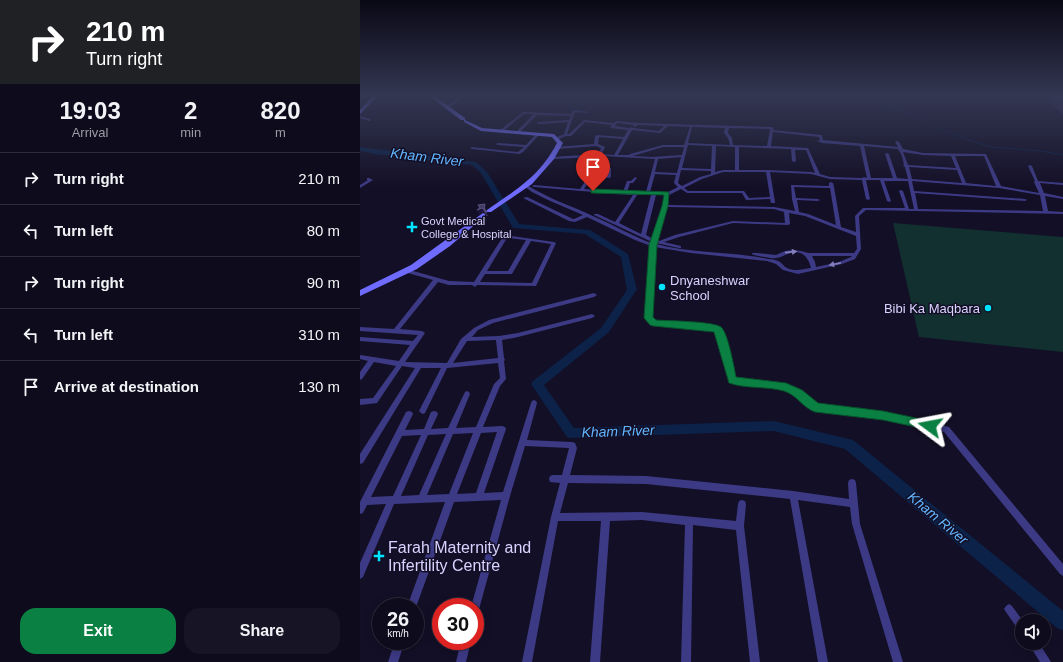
<!DOCTYPE html>
<style>
:root{--surface:#0e0b1c;--page:#171425;--text:#f1f3f6;--muted:#9b9ba3;--line:#2e2b3b;--accent:#0b8043}
body{margin:0;font-family:Arial,sans-serif;background:var(--page);color:var(--text);height:100vh;display:flex;flex-direction:column;font-size:15px;white-space:nowrap}
*{box-sizing:border-box;margin:0}
p{font-size:13px;color:var(--muted)}
.icon{flex:none;width:22px;height:22px;fill:none;stroke:currentColor;stroke-width:2;stroke-linecap:round;stroke-linejoin:round}
.map{position:relative;flex:1;overflow:hidden}
.drawer{display:flex;flex-direction:column;background:var(--surface);width:360px}
.drawer>*{flex:none}
.banner{background:#202124;color:#fff;overflow:hidden}
.controls{position:absolute;left:655px;top:614px;display:grid;gap:8px}
.controls a{display:grid;place-items:center;width:36px;height:36px;border-radius:50%;background:var(--surface);box-shadow:0 2px 10px #0003,0 0 0 1px var(--line);font-size:20px}
.speed{position:absolute;left:12px;top:598px;display:flex;gap:8px;font-size:20px;font-weight:700;text-align:center}
.speed>*{display:grid;place-content:center;width:52px;height:52px;border-radius:50%;background:var(--surface);box-shadow:0 2px 10px #0003,0 0 0 1px var(--line);line-height:1}
.speed small{font-size:10px;font-weight:400}
.speed .limit{border:6px solid #d22;background:#fff;color:#111}
.pin{position:absolute;display:grid;place-items:center;width:34px;height:34px;color:#fff;margin:-41px -17px;border-radius:50% 50% 50% 0;rotate:-45deg;box-shadow:0 0 4px #0007}
.pin .icon{rotate:45deg}
.me{position:absolute;width:44px;margin:-22px;rotate:283deg;stroke-linejoin:round;filter:drop-shadow(0 0 3px #0008)}
.turn{display:flex;align-items:center;gap:14px;height:84px;padding:0 20px;font-size:18px}
.turn .icon{width:52px;height:52px;stroke-width:2.5}
.turn b{display:block;font-size:28px;line-height:34px}
.eta{display:flex;justify-content:space-evenly;align-items:center;height:68px;text-align:center}
.eta b{font-size:24px;font-weight:700;line-height:28px}
.cta{display:flex;gap:8px;margin-top:auto;padding:8px 20px}
.cta a{flex:1;height:46px;border-radius:16px;background:var(--accent);color:#fff;font-size:16px;font-weight:700;line-height:46px;text-align:center}
.cta a+a{background:var(--page);color:var(--text)}
ul{padding:0;list-style:none}
li{display:flex;align-items:center;gap:12px;height:52px;padding:0 20px;border-top:1px solid var(--line)}
li div{flex:1}
li b{display:block;font-size:15px}
li em{font-style:normal}
main{display:flex;flex:1;min-height:0}
.map>svg:first-child{display:block}
</style>
<main>
<section class="drawer">
<div class="banner">
<div class="turn"><svg class="icon" aria-label="right" viewBox="0 0 24 24"><path d="M7 20v-9h11M14 6l5 5-5 5"/></svg><div><b>210 m</b>Turn right</div></div>
</div>
<div class="eta">
<div><b>19:03</b><p>Arrival</p></div>
<div><b>2</b><p>min</p></div>
<div><b>820</b><p>m</p></div>
</div>
<ul>
<li><svg class="icon" aria-label="right" viewBox="0 0 24 24"><path d="M7 20v-9h11M14 6l5 5-5 5"/></svg><div><b>Turn right</b></div><em>210 m</em></li>
<li><svg class="icon" aria-label="left" viewBox="0 0 24 24"><path d="M17 20v-9H6M10 6l-5 5 5 5"/></svg><div><b>Turn left</b></div><em>80 m</em></li>
<li><svg class="icon" aria-label="right" viewBox="0 0 24 24"><path d="M7 20v-9h11M14 6l5 5-5 5"/></svg><div><b>Turn right</b></div><em>90 m</em></li>
<li><svg class="icon" aria-label="left" viewBox="0 0 24 24"><path d="M17 20v-9H6M10 6l-5 5 5 5"/></svg><div><b>Turn left</b></div><em>310 m</em></li>
<li><svg class="icon" aria-label="arrive" viewBox="0 0 24 24"><path d="M6 21V4h12l-3 4 3 4H6"/></svg><div><b>Arrive at destination</b></div><em>130 m</em></li>
</ul>
<div class="cta"><a>Exit</a><a>Share</a></div>
</section>
<div class="map">
<svg width="703" height="662" viewBox="0 0 703 662">
<rect width="100%" height="100%" fill="#130f26"/>
<!-- green -->
<path fill="#12302f" d="M533 223 703 237V352L559 337Z"/>
<g fill="none" stroke-linecap="round" stroke-linejoin="round">
<!-- stream -->
<path stroke="#0c2248" stroke-width="1" d="M501 95 548 113 589 133 630 147 681 151 703 155"/>
<!-- river -->
<path fill="#0c2248" fill-rule="evenodd" d="M0 147 116 162 127 172 159 224 230 230 268 254 277 290 275 292 249 332 184 385 214 428 414 421 493 440 703 611V630L697 628 485 449 414 431 211 438 207 437 171 384 173 381 241 328 267 290 261 257 225 234 153 228 121 173 112 165 15 154 0 151Z"/>
<!-- street -->
<g fill="#3d3a85" fill-rule="evenodd">
<path d="M103 95H106L92 106 86 108V106Z"/>
<path d="M214 110 229 112 227 113 215 112 207 134H209L224 120 254 123 256 121 277 123 412 127 414 128 413 130 462 135 463 140 538 147 535 142 537 141 539 142 543 149 563 153 626 154 641 186 679 193 674 182 675 181 668 166 670 165 672 166 678 181 703 183V185L680 183 684 193 703 197V199L685 196 688 211 703 212V214L506 210 499 216 501 249 495 259 482 264 438 274 423 270 416 264 407 261 331 253 295 247 292 318 295 321 350 325 360 328 364 334 375 378 426 384 441 391 457 404 523 412 589 427 703 564V576L700 574 584 432 523 418 455 410 453 409 437 395 425 390 370 382 358 334 356 331 350 329 291 324 286 318 291 246 275 240 227 217 215 222 209 221 163 198 167 197 213 219H214L223 215 188 200 172 192 164 186 167 185C189 199 212 206 235 217 254 225 272 236 291 243L292 242 234 215V214H238L255 222 273 195 257 194 174 187 172 186 174 185 220 189 224 183 225 173 238 157 192 159 190 158 192 157 238 154 241 148 236 146 197 149 195 148 196 147 234 144 235 136 237 135 264 137 268 130 251 128 250 127 252 125 225 122 211 136H206L196 140H195V138L204 134 208 122 179 124 177 123 179 122 209 120 211 116 177 115 159 133H157V131L174 114H164L142 132 139 131 163 112 211 114 212 111ZM257 123 274 125 273 126 275 127 278 125 304 126 299 131 273 128 271 127 269 128 255 126ZM308 126 330 127 324 145H303L270 154 269 155H258L272 130 300 133ZM332 127 365 128 364 133 368 138 370 145 328 143ZM369 128 410 129 407 146 373 145 372 138 368 133ZM413 132 459 137 460 140 457 141 462 143 500 146 507 178 504 177 502 178 470 177 460 174 448 148 411 146ZM239 137 263 139 254 155 242 154 245 147 238 144ZM328 145 352 146 351 169 322 168ZM356 146 375 147V170H363L355 172ZM504 146 539 149 538 150C542 153 543 160 544 165L543 166 545 167 548 179 537 178 529 154 527 153 525 154 533 178H511ZM303 147H324L322 155 292 157 273 156ZM379 147 431 149 432 161 434 162 436 161 435 150H446L455 173 451 172 408 170H379ZM543 152 563 155 591 156 596 168 548 165ZM243 156 295 159 286 192H267L270 183H273L277 178 275 177 271 181H267L263 192 224 189 228 183 229 177 249 178 251 177V168L235 166ZM595 156H624L636 186 606 183ZM321 157 317 173 295 172 298 159ZM549 167 597 170 602 183 552 179ZM233 168 248 170 247 176 229 175V173ZM321 170 351 171V174L340 177 322 186 318 183ZM363 172H406L410 197 389 198 384 191H328L324 188 342 179ZM410 172 451 174 470 179 502 180 506 199 508 200 510 199 506 180H520L527 201 529 202 531 201 524 181H548L554 209H549L543 191 540 190 539 191 545 208H503L495 216 496 232 481 227 474 187 473 183 471 182 469 183V186L431 185 432 199 435 211 414 207 307 205 309 195 321 189 327 193H382L386 200 410 199 411 203H415V202ZM295 174 316 175 314 183 318 187 306 193 290 192ZM552 181 639 188 680 195 683 211 558 209 555 193 665 201 667 200 665 199 554 191ZM434 187 470 188 476 225 448 214 439 212 437 200 458 201 460 200 458 199 436 198ZM277 195H291L281 234 259 223ZM296 195H305L303 206 293 239 286 235ZM307 207 414 209 424 212 425 223 373 221 315 235 299 241 297 240ZM429 213 445 216 496 236 497 249 494 253H448L441 251 432 250 425 251 416 255 397 253H392V254L394 255C401 256 409 259 416 258 420 258 424 255 428 254 441 249 448 256 451 268 443 269 435 272 427 268 424 267 422 263 420 262 417 260 412 259 408 259 371 251 332 254 296 244V243L319 248H321V246L304 242 319 237 373 223 428 225 430 224ZM452 256H492L491 257 479 262 456 267 455 262Z"/>
<path d="M0 116 10 119 11 120 9 121 0 118Z"/>
<path d="M177 133 180 134 163 152 159 154 112 149 110 148 112 147 158 152 164 147 138 145 136 144 138 143 166 145Z"/>
<path d="M7 178H9L13 180 0 188V185L8 180H7Z"/>
<path d="M144 235 194 242 196 243 176 286 117 285 115 287 112 285H89L78 282 40 329 62 331 65 333 45 362 87 363 101 339 114 328 129 320 234 293 237 295 234 297 133 323 118 330 112 337 139 336 158 333 232 314 235 316 232 318 158 337 142 340 144 358 145 360 144 361 146 379 140 386 123 427 142 426 145 427 146 429 124 493 143 492 171 403 172 401 174 400 176 401 177 403 167 440 212 442 215 443 217 448 210 475 286 476 433 491 489 499 488 483 489 480 492 479 495 480 496 483 500 524 543 662H533L492 524 490 507 438 500 468 662H458L430 499 286 484 208 483 200 513 282 512 376 521 378 504 379 501 382 500 385 501 386 504 384 526 400 662H390L376 530 333 525 331 662H321L325 525 282 520 250 521 240 662H230L241 521H198L172 662H162L191 517 200 483 190 482 189 479 190 476 193 475H202L209 448 165 446 150 496 118 613 115 615V607H111L141 500 94 502 55 610V607H47L85 502 34 504 3 577 0 579V563L26 504 7 505 3 513 0 514V502L46 412 49 411 52 412 53 414 45 430 64 429 71 412 74 411 77 412 78 414 71 429 88 428 104 394 105 392 107 391 109 392 110 394 96 428 116 427 134 384 140 378 138 363 87 368 65 413 63 414 61 413 59 411 81 368H61L3 463 0 464V454L55 368 42 366 17 403 0 405V399L13 398 36 366 14 362 2 379 0 380V372L8 361 0 359V355L39 361 50 345 0 341V337L53 341 58 335 0 331V327L34 329 73 280 44 272 43 271 44 270 46 269 89 281 114 282ZM147 238 166 240 148 271H127ZM171 241 191 244 172 283 120 282 125 274H152ZM136 340 138 358 93 363 107 341ZM137 432 116 493 97 494 121 433ZM113 433 89 494 67 495 93 434ZM86 434 59 495 41 496 68 435ZM61 435 33 496 11 497 42 436Z"/>
<path d="M649 604 652 606 663 621H662V633L659 631 646 612 644 609 646 606Z"/>
<path d="M35 641H45L38 662H28Z"/>
<path d="M101 641H111L106 662H96Z"/>
<path d="M668 643H679L691 662H680Z"/>
</g>
<!-- secondary -->
<g fill="#6f6bff" fill-rule="evenodd">
<path d="M14 95H19L0 114V110Z"/>
<path d="M68 95H73L105 118V120L122 128 194 134 203 143 194 159 172 184 131 212H127V210C157 189 179 177 197 143L192 137 121 131 104 122V120H101Z"/>
<path d="M123 213 125 214V216L90 246 57 269 0 296V290L51 265Z"/>
</g>
</g>
<!-- wall -->
<g fill="#312854">
<path d="M691 95H703V114L688 101Z"/>
<path d="M125 204 126 208V211L128 216H126L125 213 124 212 119 214 120 208 118 205Z"/>
</g>
<!-- shaded-wall -->
<g fill="#1d163a">
<path d="M125 204 126 208V212L124 208Z"/>
<path d="M122 208 124 212 119 214 117 210Z"/>
</g>
<!-- building -->
<g fill="#433a66" stroke="#5a527e">
<path d="M697 95H703V100Z"/>
<path d="M125 204 124 208 127 212H125V210L122 208 117 210 120 208 118 205Z"/>
</g>
<!-- one-way arrows -->
<defs><path id="oneway-solid" d="M-6-.8H1V-3.2L6.5 0L1 3.2V.8H-6Z"/></defs>
<g fill="#837fbc">
<use href="#oneway-solid" transform="translate(431 252) rotate(-6)"/>
<use href="#oneway-solid" transform="translate(475 264) rotate(169)"/>
</g>
<!-- sky -->
<linearGradient id="sky" x2="0" y2="1"><stop stop-color="#0a0815"/><stop offset="0.51" stop-color="#333752"/><stop offset="1" stop-color="#333752" stop-opacity="0"/></linearGradient>
<rect width="703" height="188" fill="url(#sky)"/>
<!-- route -->
<path fill="#0b8043" stroke="#07532c" d="M233 189 309 192 308 206 297 245 293 317 296 320C308 321 352 321 361 327 368 333 374 367 376 377L426 383 442 390 458 403 523 411 570 421 574 422 576 426 574 429 570 430 523 420 455 412C443 408 437 395 424 391 406 386 386 389 369 383L354 332 293 326 290 325 284 318 289 245 302 206 304 195 231 193V190Z"/>
<!-- markers -->
<g fill="#00e5ff" stroke="#130f26" stroke-width="1.5">
<path d="M50 221h4v4h4v4h-4v4h-4v-4h-4v-4h4z"/>
<circle cx="302" cy="287" r="4"/>
<circle cx="628" cy="308" r="4"/>
<path d="M17 550h4v4h4v4h-4v4h-4v-4h-4v-4h4z"/>
</g>
<g text-anchor="middle" dominant-baseline="central" stroke-width="3" stroke-linejoin="round" paint-order="stroke">
<!-- far-poi labels -->
<g font-size="11" fill="#d9d4ff" stroke="#130f26" text-anchor="start">
<text x="61" y="221">Govt Medical<tspan x="61" dy="13">College &amp; Hospital</tspan></text>
</g>
<!-- poi labels -->
<g font-size="13" fill="#d9d4ff" stroke="#130f26" text-anchor="start">
<text x="310" y="280">Dnyaneshwar<tspan x="310" dy="15">School</tspan></text>
<text x="620" y="308" text-anchor="end">Bibi Ka Maqbara</text>
</g>
<!-- water labels -->
<g font-size="14" font-style="italic" fill="#62b6ff" stroke="#130f26">
<text transform="translate(67 157) rotate(7)">Kham River</text>
<text transform="translate(258 431) rotate(-2)">Kham River</text>
<text transform="translate(578 518) rotate(40)">Kham River</text>
</g>
<!-- near-poi labels -->
<g font-size="16" fill="#d9d4ff" stroke="#130f26" text-anchor="start">
<text x="28" y="547">Farah Maternity and<tspan x="28" dy="18">Infertility Centre</tspan></text>
</g>
</g>
</svg>
<div class="controls">
<a><svg class="icon" aria-label="sound" viewBox="0 0 24 24"><path d="M4 9h4l5-4v14l-5-4H4zM17 9q2 3 0 6"/></svg></a>
</div>
<div class="speed"><div>26<small>km/h</small></div><div class="limit">30</div></div>
<div class="pin" style="left:233px;top:191px;background:#d93025"><svg class="icon" aria-label="arrive" viewBox="0 0 24 24"><path d="M6 21V4h12l-3 4 3 4H6"/></svg></div>
<svg class="me" style="left:570px;top:426px" viewBox="-20 -20 40 40"><path d="M0-17L14 15 0 8-14 15z" fill="#0b8043" stroke="#fff" stroke-width="4"/></svg>
</div>
</main>
